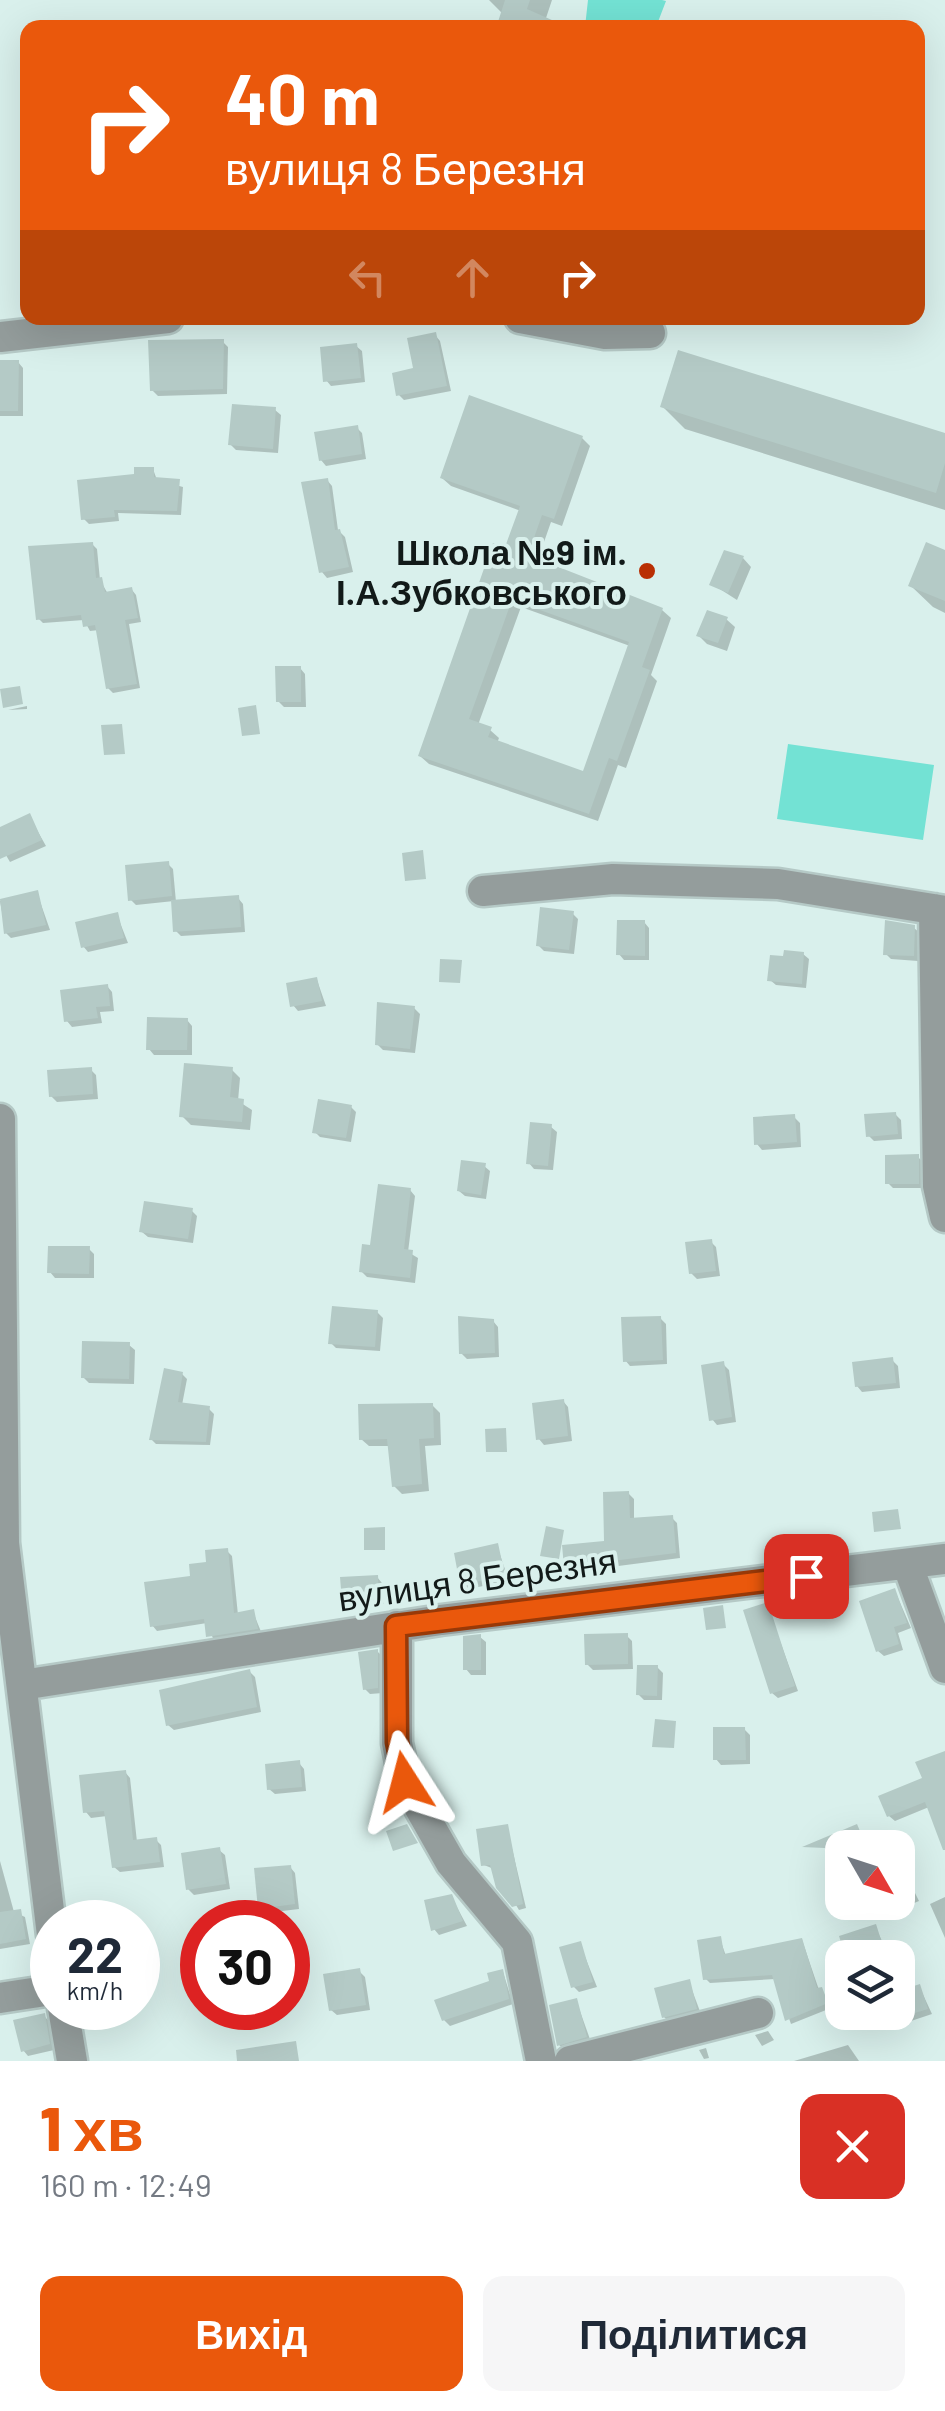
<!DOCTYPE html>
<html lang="uk">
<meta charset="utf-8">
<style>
body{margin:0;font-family:Barlow,sans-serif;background:#f6f6f7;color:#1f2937;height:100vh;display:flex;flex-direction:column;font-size:38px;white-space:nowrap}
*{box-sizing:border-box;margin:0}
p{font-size:32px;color:#747a83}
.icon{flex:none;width:55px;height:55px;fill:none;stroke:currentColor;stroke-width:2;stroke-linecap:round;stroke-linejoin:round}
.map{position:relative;height:2061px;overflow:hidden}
.side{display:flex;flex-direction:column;background:#fff;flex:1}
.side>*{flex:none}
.top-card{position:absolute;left:20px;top:20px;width:905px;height:305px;border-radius:20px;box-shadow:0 10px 40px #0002;background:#ea580c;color:#fff;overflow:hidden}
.needle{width:65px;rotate:129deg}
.controls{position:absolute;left:825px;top:1830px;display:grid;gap:20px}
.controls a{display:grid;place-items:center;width:90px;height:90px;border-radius:20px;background:#fff;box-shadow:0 10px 40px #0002;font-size:50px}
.speed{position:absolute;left:30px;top:1900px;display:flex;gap:20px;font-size:50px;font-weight:700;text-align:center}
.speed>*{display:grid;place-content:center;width:130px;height:130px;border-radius:50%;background:#fff;box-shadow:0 10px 40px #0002;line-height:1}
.speed small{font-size:25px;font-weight:400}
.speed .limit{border:15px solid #d22;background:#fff;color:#111}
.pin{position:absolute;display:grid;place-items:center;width:85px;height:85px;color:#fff;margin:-42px;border-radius:20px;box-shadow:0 5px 15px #0006}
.me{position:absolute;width:110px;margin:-55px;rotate:351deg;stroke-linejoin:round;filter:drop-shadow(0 0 8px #0008)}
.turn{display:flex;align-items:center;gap:35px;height:210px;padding:0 40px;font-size:45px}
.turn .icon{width:130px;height:130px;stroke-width:2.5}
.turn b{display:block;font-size:70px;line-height:85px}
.lanes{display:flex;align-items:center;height:95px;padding:0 40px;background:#0003;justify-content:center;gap:50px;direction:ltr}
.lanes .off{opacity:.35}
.round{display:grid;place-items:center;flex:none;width:105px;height:105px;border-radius:20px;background:#f6f6f7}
.headline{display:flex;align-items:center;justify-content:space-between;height:170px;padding:0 40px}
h1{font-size:60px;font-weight:800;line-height:75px;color:#ea580c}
.primary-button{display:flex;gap:20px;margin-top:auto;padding:20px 40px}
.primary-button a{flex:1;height:115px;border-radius:20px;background:#ea580c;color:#fff;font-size:40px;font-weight:800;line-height:115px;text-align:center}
.primary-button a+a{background:#f6f6f7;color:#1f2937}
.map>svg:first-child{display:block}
</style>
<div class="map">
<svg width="945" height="2061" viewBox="0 0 945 2061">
<rect width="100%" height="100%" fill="#d9f0ec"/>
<path fill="#73e2d4" d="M588 0H662L666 1 656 27H585Z
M788 744 934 765 923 840 777 819Z"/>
<path fill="#0003" fill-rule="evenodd" d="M489 0H552L546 18 503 14Z
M435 335 440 341 451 391 404 400 399 395Z
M223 342 228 347 227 394 158 396 152 390Z
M356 346 362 351 365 382 331 386 326 380Z
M0 361 18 362 23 368V416H0Z
M663 407 945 435V510L685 429Z
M275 410 281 415 278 453 236 450 230 444Z
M357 428 362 433 366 459 326 466 321 460Z
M582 438 590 446 562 526 551 522 537 562 662 610 671 618 651 675 657 681 626 768 618 765 598 821 429 764 420 756 521 511 451 486 442 478ZM521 607 630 646 584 774 497 743 499 738 490 730 478 725Z
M153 469 157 480 183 487 181 515 118 513 119 521 89 524 84 519Z
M327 480 332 486 338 530 345 537 353 572 327 578 322 572Z
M92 544 97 549 100 580 108 594 132 590 136 595 141 622 129 624 140 688 113 693 108 688 99 630 90 631 84 620 43 623 38 618Z
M945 552V613L933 607 911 586Z
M743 558 751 567 737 600 712 584Z
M726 619 735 627 727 651 707 644 699 636Z
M300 668 305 674 306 707H284L278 701Z
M27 706V709L8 710Z
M29 816 46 846 10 862 0 845V830Z
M168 864 173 869 176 902 238 898 243 904 245 932 181 936 176 931 174 901 136 905 131 900Z
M37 893 50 930 11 938 6 933 0 901Z
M572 913 578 919 574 954 544 951 538 945Z
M117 915 128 943 88 952 83 946Z
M644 922 649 928V960H624L619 954Z
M914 928 920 933 918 961 891 959 886 954Z
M803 954 809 959 806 988 776 985 770 980Z
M317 980 326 1006 298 1011 293 1005Z
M107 986 112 992 114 1011 100 1012 102 1023 72 1027 67 1021Z
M414 1008 420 1014 415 1053 383 1050 377 1044Z
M187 1020 192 1026V1055H154L149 1049Z
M91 1070 96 1075 98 1099 57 1102 51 1096Z
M232 1070 240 1078 238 1101 252 1110 250 1130 191 1125 182 1116Z
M351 1107 356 1112 351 1142 320 1137 315 1132Z
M895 1114 901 1120 902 1139 874 1141 868 1135Z
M794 1117 800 1123 801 1147 762 1150 757 1144Z
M551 1127 557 1132 553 1170 534 1169 529 1163Z
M918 1157 923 1162 924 1188H893L888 1183Z
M484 1166 490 1171 486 1199 465 1196 459 1191Z
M410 1190 415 1196 408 1252 418 1258 415 1283 367 1277 361 1271 373 1248Z
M191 1210 197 1216 193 1243 148 1237 142 1232Z
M711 1242 716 1247 720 1276 697 1279 691 1273Z
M89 1249 94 1254V1278H55L50 1272Z
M377 1312 383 1318 380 1351 336 1348 331 1343Z
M660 1318 666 1324 667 1364 630 1366 625 1360Z
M493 1321 498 1327 499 1357 467 1359 461 1353Z
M129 1345 135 1350 134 1384 89 1383 83 1377Z
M892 1360 898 1366 900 1388 862 1392 857 1386Z
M723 1364 729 1370 736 1422 717 1425 712 1419Z
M182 1374 187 1379 182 1405 209 1409 214 1414 210 1445 156 1444 151 1439Z
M563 1401 568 1407 572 1441 544 1445 539 1439Z
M432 1405 440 1413 441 1445 425 1446 429 1491 402 1494 394 1486 390 1446H369L361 1439Z
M628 1493 634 1499V1521L672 1518 677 1523 680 1558 572 1572 566 1566 607 1544Z
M497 1546 509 1581 468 1589 463 1584Z
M227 1551 232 1556 238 1615 253 1612 262 1634 214 1641 207 1623 157 1631 152 1625 192 1578Z
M377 1577 382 1583 384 1604 350 1606 344 1601Z
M895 1591 911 1628 898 1633 903 1650 884 1656 878 1651Z
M767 1605 798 1691 778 1698 772 1693Z
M626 1635 632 1641 633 1669 593 1670 587 1664Z
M480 1637 486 1642V1675H471L466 1669Z
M377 1651 383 1657V1693L370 1694 365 1689Z
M657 1667 663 1673 662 1700H644L638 1694Z
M249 1671 255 1677 261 1712 174 1730 168 1725Z
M744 1729 750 1735V1764L721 1765 716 1759Z
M945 1754V1847L929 1807 895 1821 889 1816Z
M299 1763 304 1769 306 1791 275 1794 269 1789Z
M125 1772 130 1778 137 1842 156 1840 161 1845 164 1867 120 1872 114 1867 107 1816 91 1818 86 1812Z
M507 1827 526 1908 519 1910 494 1869 484 1865Z
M219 1850 225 1855 230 1889 194 1895 188 1889Z
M0 1861 14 1912 25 1917 30 1944 0 1949Z
M290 1867 295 1873 299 1909 266 1913 260 1907Z
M906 1875 919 1901 898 1910 893 1902H898V1877Z
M451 1896 467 1926 439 1935 434 1929Z
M945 1897V1938L930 1904Z
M875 1927 887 1951 849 1958 848 1957Z
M720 1939 726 1956 802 1940 819 1990 831 2008 791 2024 775 1979 710 1983 705 1978Z
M288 1943 300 1984 288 1987Z
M580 1944 597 1987 579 1992 573 1986Z
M359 1971 365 1977 370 2010 337 2015 331 2010Z
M503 1972 513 2004 450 2026 444 2020Z
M689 1982 701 2014 669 2022 664 2017Z
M919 1986 932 2014 899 2025 891 2012H898V1993Z
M576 2000 591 2042 565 2050 559 2045Z
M44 2016 49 2021 54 2050 28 2056 23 2050Z
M768 2031 774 2040 762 2046 755 2035Z
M848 2045 859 2061H794Z
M706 2048 709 2058 704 2059 699 2050Z"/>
<path fill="#b4cac6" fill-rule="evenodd" d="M505 0H530L527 9 570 28H496Z
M436 332 447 386 396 396 392 373 413 368 407 338Z
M224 339 223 389 150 391 148 340Z
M357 343 361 378 323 382 320 347Z
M678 350 945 433V463L936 493 660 407Z
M0 360H19L18 411H0Z
M469 395 583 436 554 519 542 515 528 555 663 608 642 667 650 670 617 761 609 758 589 814 418 756 493 543 505 547 520 506 440 478ZM512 600 629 642 583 771 488 737 492 727 469 719Z
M232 404 276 407 273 449 228 445Z
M358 425 362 454 319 461 314 432Z
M134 467H154V477L180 479 177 511 114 510 115 517 81 520 77 480 134 474Z
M328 478 335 530 340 529 349 567 319 573 301 482Z
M93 542 96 578 102 577 105 592 132 587 138 618 125 620 137 684 106 689 95 625 83 627 81 615 36 620 28 546Z
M926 542 945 550V601L908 586Z
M724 550 744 556 728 593 709 585Z
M707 610 728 617 718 643 696 636Z
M275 666H301V702H276Z
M20 686 23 704 3 708 0 689Z
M256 705 260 734 242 736 238 708Z
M122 724 125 754 104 755 101 725Z
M30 813 42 840 0 859V827Z
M423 850 426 879 405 881 402 853Z
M169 861 172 896 128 901 125 865Z
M38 890 46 925 4 934 0 899Z
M239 895 241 927 173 932 171 900Z
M540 907 574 911 569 950 536 946Z
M118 912 124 938 81 948 75 922Z
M617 920H645V956L616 955Z
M885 920 915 925 914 956 883 955Z
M784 950 804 952 802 984 767 981 770 955 783 956Z
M440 959 462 960 460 983 439 982Z
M317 977 322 1001 290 1007 286 983Z
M108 984 110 1006 96 1007 98 1018 64 1022 60 990Z
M377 1002 415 1006 410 1049 375 1045Z
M147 1017 188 1018 187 1050H146Z
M184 1063 233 1067 230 1097 244 1099 242 1122 179 1117Z
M92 1067 93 1094 49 1097 47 1070Z
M318 1099 352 1105 346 1138 312 1133Z
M896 1112 898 1134 866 1137 864 1114Z
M795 1114 797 1142 754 1145 753 1117Z
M530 1122 552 1124 548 1166 526 1164Z
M919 1154V1184H885V1155Z
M461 1160 486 1163 481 1195 457 1191Z
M378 1184 411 1188 404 1249 413 1250 410 1278 359 1272 362 1244 370 1245Z
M144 1201 193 1208 188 1239 139 1232Z
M712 1239 716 1271 689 1274 685 1242Z
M48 1246H90L89 1274 47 1273Z
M332 1306 378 1310 375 1347 328 1344Z
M458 1316 494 1319 495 1353 459 1354Z
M661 1316 663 1360 623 1362 621 1317Z
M82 1341 130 1342 129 1379 81 1378Z
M893 1357 896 1383 855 1387 852 1362Z
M724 1361 732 1417 709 1421 701 1365Z
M164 1368 183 1372 178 1402 210 1406 206 1442 149 1440Z
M564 1399 568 1436 536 1440 532 1403Z
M433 1403 434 1438 419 1439 422 1484 392 1487 387 1439 359 1440 358 1404Z
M506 1428 507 1452H486L485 1429Z
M629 1491 630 1518 673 1515 676 1553 564 1567 562 1545 604 1541 603 1492Z
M898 1509 901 1529 874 1532 872 1512Z
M546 1526 564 1530 559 1559 540 1556Z
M385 1527V1550H364V1528Z
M498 1543 505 1576 460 1585 454 1553Z
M228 1548 234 1613 254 1609 258 1629 206 1637 204 1619 150 1627 144 1582 190 1576 189 1564 206 1562 205 1550Z
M378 1575 379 1599 342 1602 340 1577Z
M895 1588 907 1623 894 1627 899 1644 876 1652 859 1601Z
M768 1602 795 1686 770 1694 743 1610Z
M723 1605 726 1628 706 1630 703 1608Z
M628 1633V1664L585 1665 584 1634Z
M481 1634V1670H463V1636Z
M378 1649V1688L363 1690 358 1652Z
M637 1665H658L657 1696 636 1695Z
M250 1669 257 1707 166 1726 159 1690Z
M655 1719 676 1721 674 1748 652 1747Z
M713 1727H745L746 1760H713Z
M945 1751V1850H943L925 1802 887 1817 878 1796 922 1778 915 1762Z
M300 1760 302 1787 267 1790 265 1764Z
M126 1770 133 1840 157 1837 160 1862 112 1868 104 1811 83 1813 79 1775Z
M407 1824 418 1843 393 1851 386 1831Z
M508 1824 523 1904 512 1907 496 1888 490 1865 481 1866 476 1829Z
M857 1824 867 1848H842V1889L825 1848 802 1847Z
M220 1847 226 1884 186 1890 181 1853Z
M291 1865 295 1904 258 1909 254 1868Z
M452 1894 463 1921 431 1931 424 1900Z
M21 1909 26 1939 0 1944V1912Z
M876 1924 883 1946 846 1958 839 1936Z
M721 1936 724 1954 802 1938 817 1988 822 1987 828 2003 785 2021 772 1975 703 1980 697 1940Z
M581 1941 593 1982 571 1988 559 1947Z
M360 1968 366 2005 329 2011 323 1974Z
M503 1969 509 1999 442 2021 434 2000 489 1981 487 1973Z
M690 1979 697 2009 662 2018 654 1988Z
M920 1984 928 2009 898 2018V1991Z
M577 1998 587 2037 557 2046 549 2005Z
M45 2013 50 2044 21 2052 13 2020Z
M296 2041 299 2061H237L236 2050Z"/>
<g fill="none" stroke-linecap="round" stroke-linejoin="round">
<defs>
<path id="minor" d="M520 318 605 334 650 333
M0 337 168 318
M483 891 613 879 778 884 945 911
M934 909 938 1186 945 1217
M0 1119 4 1543 52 1935
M908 1566 945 1668
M397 1626V1743L405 1782 451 1863 517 1942 541 2061
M22 1685 441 1620 945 1559
M0 1998 52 1990
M63 2008 72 2061
M570 2061 758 2013"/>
</defs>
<use href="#minor" stroke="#b5c9c6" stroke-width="35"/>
<use href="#minor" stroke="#949d9c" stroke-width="30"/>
</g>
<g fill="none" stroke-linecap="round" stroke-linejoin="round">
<defs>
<path id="route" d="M405 1782 397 1742 396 1626 806 1576"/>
</defs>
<use href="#route" stroke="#983908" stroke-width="25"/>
<use href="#route" stroke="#ea580c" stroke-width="18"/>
</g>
<circle fill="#b92f03" stroke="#d9f0ec" stroke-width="4" cx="647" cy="571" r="10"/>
<g text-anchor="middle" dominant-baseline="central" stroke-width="8" stroke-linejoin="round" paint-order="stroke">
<g font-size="35" font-weight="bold" fill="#121a19" stroke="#d9f0ec" text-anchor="end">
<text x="627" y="551">Школа №9 ім.<tspan x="627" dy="40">І.А.Зубковського</tspan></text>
</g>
<g font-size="35" fill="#121a19" stroke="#d9f0ec">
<text transform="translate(477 1578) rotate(-8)">вулиця 8 Березня</text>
</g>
</g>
</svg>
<div class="controls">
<a><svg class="needle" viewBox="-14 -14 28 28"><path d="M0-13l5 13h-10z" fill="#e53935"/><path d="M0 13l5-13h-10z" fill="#747a83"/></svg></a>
<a><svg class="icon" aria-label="layers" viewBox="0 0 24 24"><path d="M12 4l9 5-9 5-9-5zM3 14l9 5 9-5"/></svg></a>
</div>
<div class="speed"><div>22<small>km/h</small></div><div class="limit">30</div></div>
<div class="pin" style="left:806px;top:1576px;background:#d93025"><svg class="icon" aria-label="arrive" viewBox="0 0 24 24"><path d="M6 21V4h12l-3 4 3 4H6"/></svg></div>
<svg class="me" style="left:405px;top:1782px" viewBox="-20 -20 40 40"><path d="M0-17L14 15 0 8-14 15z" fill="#ea580c" stroke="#fff" stroke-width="4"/></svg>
<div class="top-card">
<div class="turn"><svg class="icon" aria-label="right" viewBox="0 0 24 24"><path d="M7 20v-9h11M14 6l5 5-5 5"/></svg><div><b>40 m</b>вулиця 8 Березня</div></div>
<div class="lanes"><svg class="icon off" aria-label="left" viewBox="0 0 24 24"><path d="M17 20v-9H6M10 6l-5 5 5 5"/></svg><svg class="icon off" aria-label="ahead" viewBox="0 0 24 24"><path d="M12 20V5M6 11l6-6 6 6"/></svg><svg class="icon" aria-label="right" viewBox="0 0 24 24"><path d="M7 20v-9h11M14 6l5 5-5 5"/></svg></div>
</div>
</div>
<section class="side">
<div class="headline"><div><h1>1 хв</h1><p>160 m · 12:49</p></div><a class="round" style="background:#d93025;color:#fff"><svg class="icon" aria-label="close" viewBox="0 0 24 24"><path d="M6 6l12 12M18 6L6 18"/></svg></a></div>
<div class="primary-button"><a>Вихід</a><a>Поділитися</a></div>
</section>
